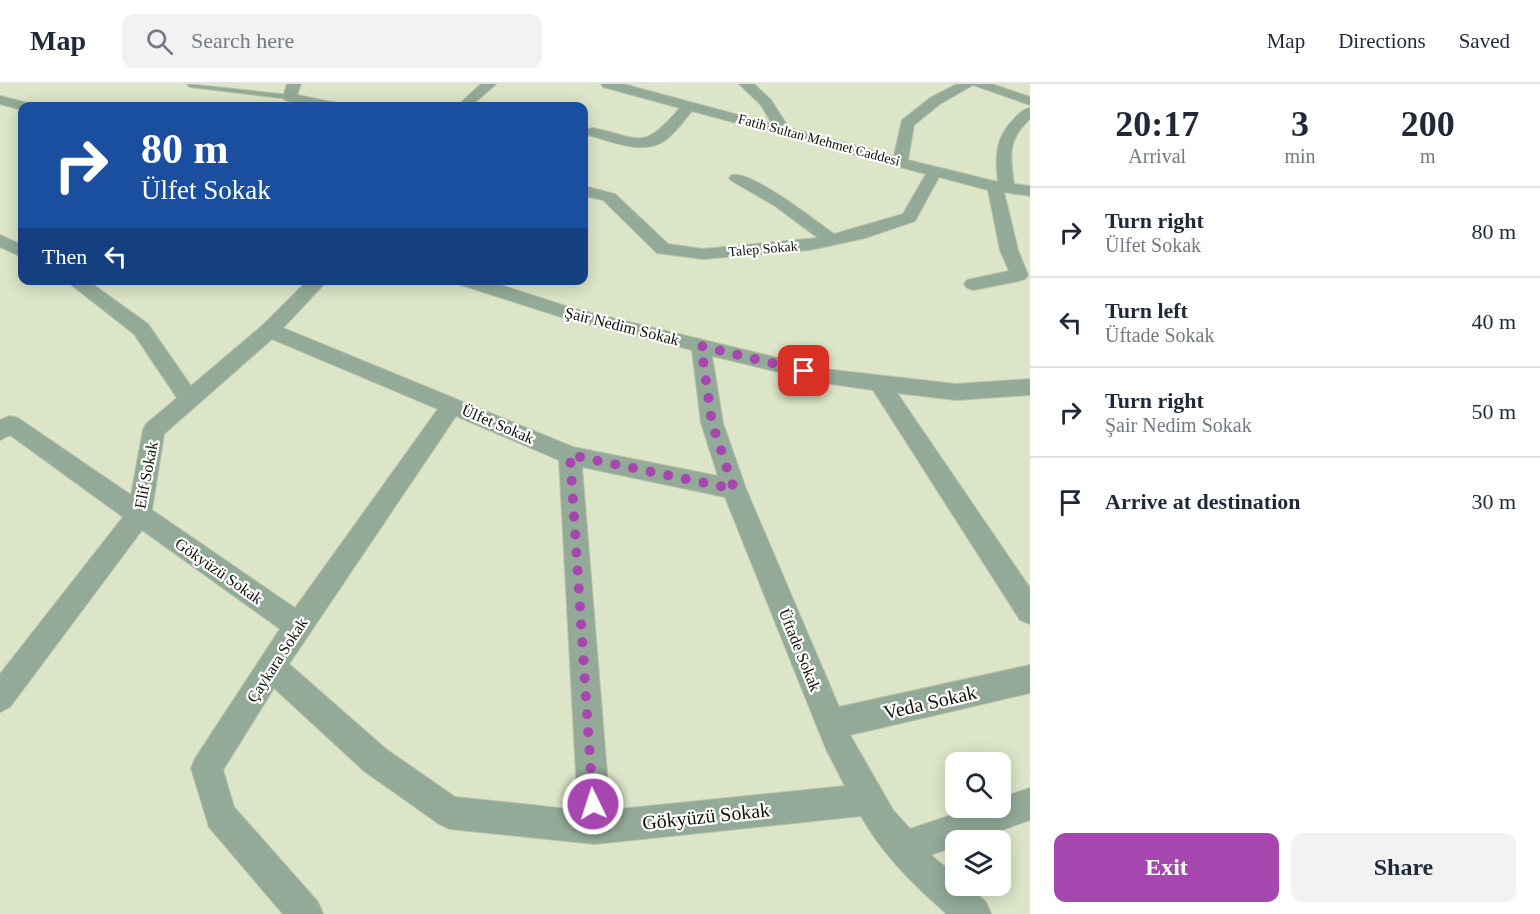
<!DOCTYPE html>
<meta charset="utf-8">
<style>
body{margin:0;font-family:"Times New Roman",serif;background:#f2f2f3;color:#1f2937;height:100vh;display:flex;flex-direction:column;font-size:22px;white-space:nowrap}
*{box-sizing:border-box;margin:0}
p{font-size:20px;color:#747a83}
.icon{flex:none;width:33px;height:33px;fill:none;stroke:currentColor;stroke-width:2;stroke-linecap:round;stroke-linejoin:round}
.map{position:relative;flex:1;overflow:hidden}
.details{display:flex;flex-direction:column;background:#fff;width:510px}
.details>*{flex:none}
.hud{position:absolute;left:18px;top:18px;width:570px;height:183px;border-radius:12px;box-shadow:0 3px 15px #0003;background:#1a4fa0;color:#fff;overflow:hidden}
.controls{position:absolute;left:945px;top:668px;display:grid;gap:12px}
.controls a{display:grid;place-items:center;width:66px;height:66px;border-radius:12px;background:#fff;box-shadow:0 3px 15px #0003;font-size:30px}
.pin{position:absolute;display:grid;place-items:center;width:51px;height:51px;color:#fff;margin:-26px;border-radius:12px;box-shadow:0 3px 9px #0006}
.me{position:absolute;width:66px;margin:-33px;rotate:356deg;stroke-linejoin:round;filter:drop-shadow(0 0 4px #0008)}
.turn{display:flex;align-items:center;gap:21px;height:126px;padding:0 24px;font-size:27px}
.turn .icon{width:78px;height:78px;stroke-width:2.5}
.turn b{display:block;font-size:42px;line-height:51px}
.then{display:flex;align-items:center;height:57px;padding:0 24px;background:#0003;gap:12px;font-size:22px}
.eta{display:flex;justify-content:space-evenly;align-items:center;height:102px;text-align:center}
.eta b{font-size:36px;font-weight:700;line-height:42px}
.cta{display:flex;gap:12px;margin-top:auto;padding:12px 24px}
.cta a{flex:1;height:69px;border-radius:12px;background:#a647b0;color:#fff;font-size:24px;font-weight:700;line-height:69px;text-align:center}
.cta a+a{background:#f2f2f3;color:#1f2937}
ul{padding:0;list-style:none}
li{display:flex;align-items:center;gap:18px;height:90px;padding:0 24px;border-top:2px solid #e0e1e3}
li div{flex:1}
li b{display:block;font-size:22px}
li em{font-style:normal}
header{display:flex;align-items:center;gap:36px;box-sizing:border-box;height:84px;padding:0 30px;background:#fff;border-bottom:2px solid #e0e1e3}
header strong{font-size:28px}
nav{display:flex;gap:33px;margin-inline-start:auto;font-size:21px}
.search{width:420px;height:54px;background:#f2f2f3;display:flex;align-items:center;gap:15px;box-sizing:border-box;padding:0 21px;border-radius:12px;color:#747a83;font-size:22px}
main{display:flex;flex:1;min-height:0}
.map>svg:first-child{display:block}
</style>
<header>
<strong>Map</strong>
<div class="search"><svg class="icon" aria-label="search" viewBox="0 0 24 24"><circle cx="10" cy="10" r="6"/><path d="M15 15l6 6"/></svg>Search here</div>
<nav><a>Map</a><a>Directions</a><a>Saved</a></nav>
</header>
<main>
<div class="map">
<svg width="1030" height="830" viewBox="0 0 1030 830">
<rect width="100%" height="100%" fill="#dce5c7"/>
<g fill="none" stroke-linecap="round" stroke-linejoin="round">
<defs>
<path id="service" d="M187 0 290 11 293 13 290 15 190 3Z"/>
<path id="minor" d="M287 0H301L297 11 337 19 339 22H306L285 16 283 13Z
M481 0H496L471 22H457Z
M601 0H623L772 40 761 21 739 0H754L771 16 789 44 894 72 902 36 930 14 957 0H992L1030 13V21L973 1 940 20 914 41 908 76 998 98C995 73 995 54 1014 35 1019 30 1023 25 1030 24V35C1007 56 1010 72 1014 100L1030 102V112L1004 108 1018 166 1028 191 1025 195 1019 197 973 206 967 204 964 200 967 196 1009 187 1000 166 988 106 939 93 915 137 865 154 810 166 703 175 657 169 603 116 584 112V102L615 110 668 160 703 165 818 154 775 122 732 97 729 94 732 91C751 86 816 137 834 150L903 130 926 90 692 27C684 36 677 47 667 55 645 73 611 57 588 51L586 48 588 45 593 44C644 55 642 67 680 24L603 3Z
M0 12 28 19 30 22H22V26L0 20Z
M0 151 22 161V173L0 163Z
M65 196H87L148 240 191 302 263 241 308 196H328L283 244 573 363 718 392 701 339 692 266 564 234 458 200 455 196H485L575 225 824 285 956 300 1030 295V311L956 316 897 309 1030 504V540L1020 536 873 306 824 299 712 272 723 339 746 405 839 623 1030 581V609L850 651 893 726 910 745 975 723H1000V714L1030 704V736L974 756H956V762L931 771 956 792V801H967L986 818 991 830H947C914 801 883 771 861 732L595 760 450 745 439 740 364 687 274 604 223 686 234 723 318 818 323 830H283L209 743 191 684 196 673 280 545 142 446 10 623 0 628V590L123 433 10 351 0 356V336L10 332 18 334 131 411 143 346 146 340 177 314 134 250ZM272 255 438 325 295 524 152 426 164 350ZM456 332 559 376 578 726 455 713 386 665 289 580ZM582 383 725 413 826 665 845 702 610 726Z"/>
</defs>
<use href="#service" stroke="#bbc3a8" stroke-width="2"/>
<use href="#minor" stroke="#bbc3a8" stroke-width="2"/>
<use href="#service" fill="#92aa97" fill-rule="evenodd"/>
<use href="#minor" fill="#92aa97" fill-rule="evenodd"/>
</g>
<g fill="none" stroke-linecap="round" stroke-linejoin="round">
<path stroke="#a647b0" stroke-width="10" stroke-dasharray="0 18" d="M593 720 570 371 734 405 712 339 701 262 804 287"/>
</g>
<g text-anchor="middle" dominant-baseline="central" stroke-width="4.5" stroke-linejoin="round" paint-order="stroke">
<g font-size="14" fill="#0f1208" stroke="#fff">
<text transform="translate(819 56) rotate(15)">Fatih Sultan Mehmet Caddesi</text>
<text transform="translate(763 165) rotate(-5)">Talep Sokak</text>
</g>
<g font-size="16" fill="#0f1208" stroke="#fff">
<text transform="translate(622 242) rotate(14)">Şair Nedim Sokak</text>
<text transform="translate(498 340) rotate(23)">Ülfet Sokak</text>
<text transform="translate(146 391) rotate(-79)">Elif Sokak</text>
<text transform="translate(219 487) rotate(35)">Gökyüzü Sokak</text>
<text transform="translate(800 566) rotate(68)">Üftade Sokak</text>
<text transform="translate(277 576) rotate(-57)">Çaykara Sokak</text>
</g>
<g font-size="20" fill="#0f1208" stroke="#fff">
<text transform="translate(930 618) rotate(-13)">Veda Sokak</text>
<text transform="translate(706 732) rotate(-6)">Gökyüzü Sokak</text>
</g>
</g>
</svg>
<div class="controls">
<a><svg class="icon" aria-label="search" viewBox="0 0 24 24"><circle cx="10" cy="10" r="6"/><path d="M15 15l6 6"/></svg></a>
<a><svg class="icon" aria-label="layers" viewBox="0 0 24 24"><path d="M12 4l9 5-9 5-9-5zM3 14l9 5 9-5"/></svg></a>
</div>
<div class="pin" style="left:804px;top:287px;background:#d93025"><svg class="icon" aria-label="arrive" viewBox="0 0 24 24"><path d="M6 21V4h12l-3 4 3 4H6"/></svg></div>
<svg class="me" style="left:593px;top:720px" viewBox="-20 -20 40 40"><circle r="17" fill="#a647b0" stroke="#fff" stroke-width="3"/><path d="M0-11L8 9 0 5-8 9z" fill="#fff"/></svg>
<div class="hud">
<div class="turn"><svg class="icon" aria-label="right" viewBox="0 0 24 24"><path d="M7 20v-9h11M14 6l5 5-5 5"/></svg><div><b>80 m</b>Ülfet Sokak</div></div>
<div class="then">Then<svg class="icon" aria-label="left" viewBox="0 0 24 24"><path d="M17 20v-9H6M10 6l-5 5 5 5"/></svg></div>
</div>
</div>
<section class="details">
<div class="eta">
<div><b>20:17</b><p>Arrival</p></div>
<div><b>3</b><p>min</p></div>
<div><b>200</b><p>m</p></div>
</div>
<ul>
<li><svg class="icon" aria-label="right" viewBox="0 0 24 24"><path d="M7 20v-9h11M14 6l5 5-5 5"/></svg><div><b>Turn right</b><p>Ülfet Sokak</p></div><em>80 m</em></li>
<li><svg class="icon" aria-label="left" viewBox="0 0 24 24"><path d="M17 20v-9H6M10 6l-5 5 5 5"/></svg><div><b>Turn left</b><p>Üftade Sokak</p></div><em>40 m</em></li>
<li><svg class="icon" aria-label="right" viewBox="0 0 24 24"><path d="M7 20v-9h11M14 6l5 5-5 5"/></svg><div><b>Turn right</b><p>Şair Nedim Sokak</p></div><em>50 m</em></li>
<li><svg class="icon" aria-label="arrive" viewBox="0 0 24 24"><path d="M6 21V4h12l-3 4 3 4H6"/></svg><div><b>Arrive at destination</b></div><em>30 m</em></li>
</ul>
<div class="cta"><a>Exit</a><a>Share</a></div>
</section>
</main>
